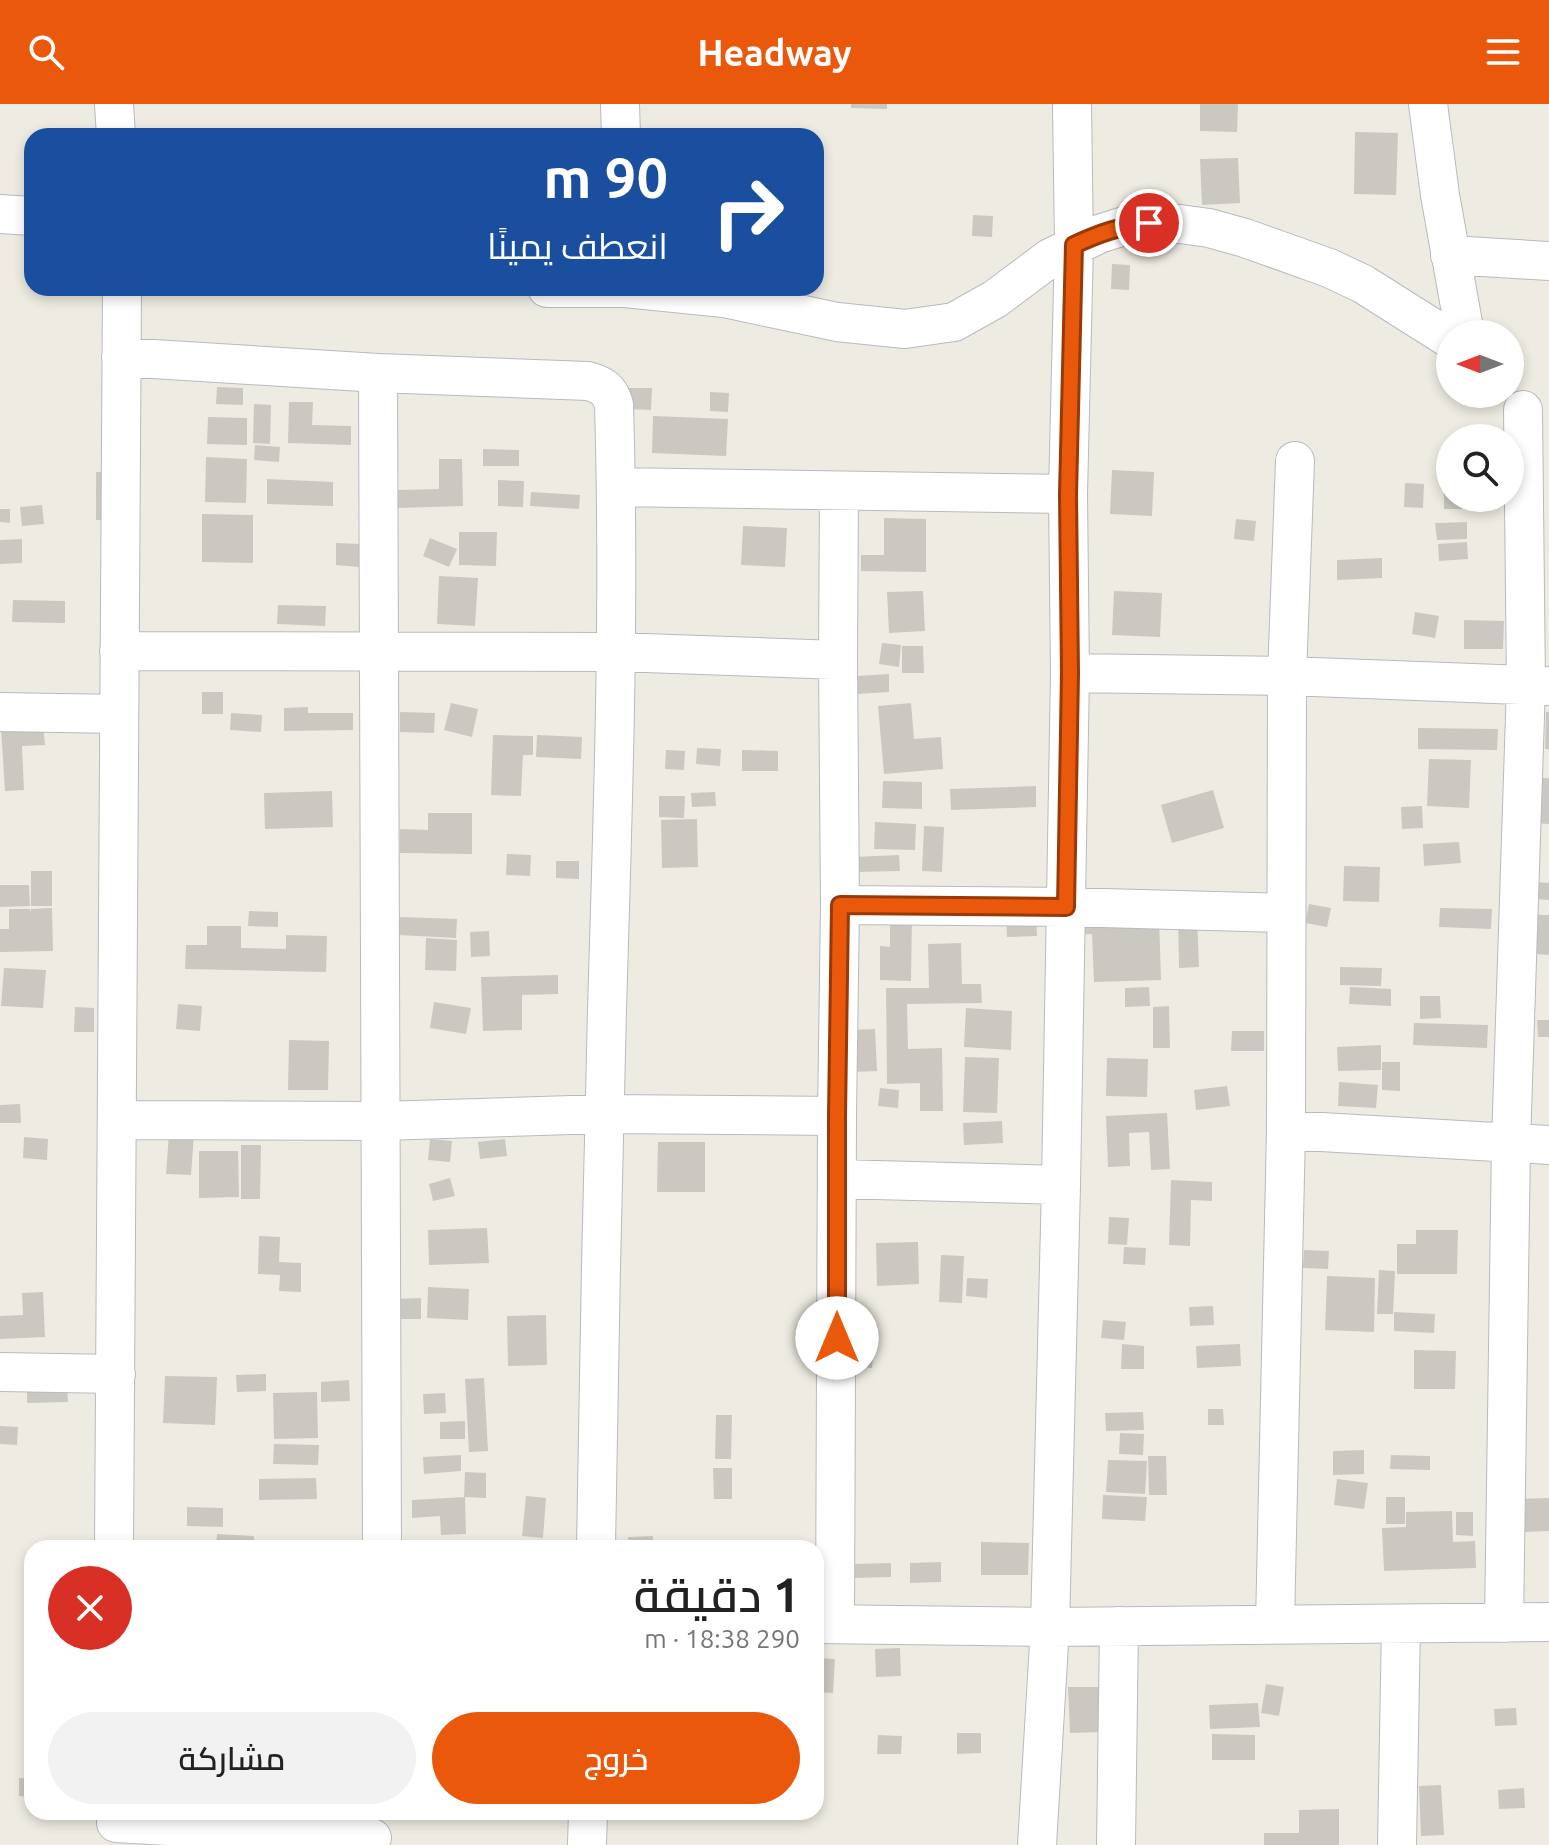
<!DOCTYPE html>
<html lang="ar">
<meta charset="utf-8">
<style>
body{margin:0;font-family:Ubuntu,Cairo,sans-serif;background:#f2f2f2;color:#222;direction:rtl;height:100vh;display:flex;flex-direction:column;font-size:30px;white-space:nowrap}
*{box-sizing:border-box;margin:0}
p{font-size:26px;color:#767676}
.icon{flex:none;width:44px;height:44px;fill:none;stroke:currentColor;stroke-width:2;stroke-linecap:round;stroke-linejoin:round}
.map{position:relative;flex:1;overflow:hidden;direction:ltr}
.side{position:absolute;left:24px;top:1436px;width:800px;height:280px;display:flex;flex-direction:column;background:#fff;border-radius:24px;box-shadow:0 4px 12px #0003;direction:rtl}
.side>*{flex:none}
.guide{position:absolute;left:24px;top:24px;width:800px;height:168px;border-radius:24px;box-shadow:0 4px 12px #0003;direction:rtl;background:#1a4fa0;color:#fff;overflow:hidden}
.needle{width:52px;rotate:270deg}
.fabs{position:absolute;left:1436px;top:216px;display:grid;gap:16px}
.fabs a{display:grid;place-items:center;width:88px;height:88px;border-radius:50%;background:#fff;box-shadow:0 4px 12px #0003;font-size:40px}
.pin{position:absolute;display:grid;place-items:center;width:68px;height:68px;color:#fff;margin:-34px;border:4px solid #fff;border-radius:50%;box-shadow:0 2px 8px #0007}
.me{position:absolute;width:88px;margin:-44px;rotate:0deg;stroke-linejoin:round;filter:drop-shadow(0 0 6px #0008)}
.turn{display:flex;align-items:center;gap:28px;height:168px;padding:0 24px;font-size:36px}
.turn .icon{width:104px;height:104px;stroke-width:2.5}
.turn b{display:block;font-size:56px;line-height:68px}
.round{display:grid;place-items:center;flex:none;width:84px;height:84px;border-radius:42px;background:#f2f2f2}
.head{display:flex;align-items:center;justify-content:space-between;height:136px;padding:0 24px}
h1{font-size:48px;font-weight:600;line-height:60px}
.button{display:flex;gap:16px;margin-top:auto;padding:16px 24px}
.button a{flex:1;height:92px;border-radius:48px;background:#ea580c;color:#fff;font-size:32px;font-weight:600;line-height:92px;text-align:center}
.button a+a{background:#f2f2f2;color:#222}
header{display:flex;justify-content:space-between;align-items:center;height:104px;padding:0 24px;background:#ea580c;color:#fff;font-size:36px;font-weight:600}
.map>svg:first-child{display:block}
</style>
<header><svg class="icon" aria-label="menu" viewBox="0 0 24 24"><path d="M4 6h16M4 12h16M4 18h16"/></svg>Headway<svg class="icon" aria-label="search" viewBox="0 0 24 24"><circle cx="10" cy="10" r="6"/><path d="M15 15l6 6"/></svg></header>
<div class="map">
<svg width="1549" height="1741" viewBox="0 0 1549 1741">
<rect width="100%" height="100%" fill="#eeece2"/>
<path fill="#cbc8c1" d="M851 0H887V5L851 4Z
M1200 0H1238L1237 28 1200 27Z
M486 26V32H464V27Z
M683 28 703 30V32H683Z
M1355 28 1398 29 1396 91 1354 90Z
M1238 54 1240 99 1202 101 1200 55Z
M973 111 993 112 992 133 972 132Z
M1112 160 1130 161 1129 186 1111 185Z
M217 283 243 284V301L216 300Z
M629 284H652L651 306 628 305Z
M710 288 729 289 728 308 710 307Z
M289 298H313L312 321 351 322V341L288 339Z
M254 300 271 301 270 340 253 339Z
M653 312 728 315 726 352 652 349Z
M208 313 247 314V341L207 340Z
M255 341 280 343 279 358 254 356Z
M483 345 519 346V362H483Z
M206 353 247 355 246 399 205 398Z
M439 355H462L463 402 398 404V386L439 385Z
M1444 363H1450V394H1479V405H1444Z
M1112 366 1154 368 1152 412 1110 410Z
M96 368H111L110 416H96Z
M267 375 333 378V402L267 400Z
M498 376 524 377 523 403 498 402Z
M1405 379 1424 380 1423 404 1404 403Z
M531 388 580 391 579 405 530 402Z
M42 401 44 420 22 422 20 403Z
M0 405H10V419L0 418Z
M202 410 253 411V459L202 458Z
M884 414 926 415V468L861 467V451H884Z
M1236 415 1256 417 1254 437 1234 435Z
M1467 418V435L1437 436 1435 419Z
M743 422 787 424 785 463 741 461Z
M459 428H497L496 462 459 461Z
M430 434 457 445 449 463 423 452Z
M22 435V459L0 460V436Z
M1467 438 1468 455 1439 457 1438 440Z
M336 439 360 440 359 463 336 461Z
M1382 454V474L1337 476V456Z
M439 472 478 474 475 522 437 520Z
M923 487 925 527 889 529 887 488Z
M1114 487 1162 489 1160 533 1112 531Z
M13 496 65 497V519L12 518Z
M278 501 326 502 325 522 277 520Z
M1415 508 1439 512 1435 534 1412 530Z
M1464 516 1504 517 1503 545H1464Z
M882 539 901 541 899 563 879 560Z
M902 542H923L924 569H902Z
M889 570V588L857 590V572Z
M202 588H223V610H202Z
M451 599 478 605 472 633 444 626Z
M911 599 914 635 941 633 943 665 884 670 878 602Z
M308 603V609H353V626L284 627V604Z
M400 608 435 609 434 629 400 628Z
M1546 608H1549V645H1545Z
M231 609 262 611 261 628 230 626Z
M43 621 45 641 22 642 24 686 5 687 1 624Z
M1418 624 1498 625 1497 646 1418 645Z
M493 631 533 632V651H523L521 692 491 691Z
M537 631 582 633 581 655 536 653Z
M697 644 721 645 720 662 696 660Z
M666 646 685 647 684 666 665 665Z
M742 646 778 647V667H742Z
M1429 655 1471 656 1469 704 1427 702Z
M1536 674H1549V720L1535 719Z
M883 677 922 678V705L882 704Z
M1036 682V703L951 706 950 685Z
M1213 686 1224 724 1172 739 1161 701Z
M332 687 333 723 265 725 264 689Z
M715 688 716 702 692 703 691 689Z
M659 692H685L684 714 659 713Z
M1422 702 1423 724 1402 725 1401 703Z
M428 709H472V750L400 749V725L428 726Z
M697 715 698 763 662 764 661 716Z
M875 718 916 720 915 746 874 745Z
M924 722 944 723 942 768 922 767Z
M1459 738 1461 759 1424 762 1423 740Z
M507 750 531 751 530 772 506 771Z
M899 751 900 767 855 768 854 753Z
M556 757H579V775L556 774Z
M1344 762 1380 763 1379 798 1343 797Z
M31 767H52V802H31Z
M1537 778 1549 779V796L1535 795Z
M0 781H29L30 802 0 803Z
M1071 796 1159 814 1161 876 1094 878 1092 830 1072 831Z
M1309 800 1331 804 1327 823 1305 819Z
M52 804 53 847 0 848V825H9V805H30V809L31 805Z
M1440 804 1492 805 1491 825 1439 823Z
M249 807 278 808V823L248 822Z
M1036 809 1037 832 1007 833 1006 810Z
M1537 811H1549V851L1536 850Z
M400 813 457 815 456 834 398 831Z
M890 814 912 815 911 877 880 876V842L890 843Z
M1178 814H1197L1199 863 1179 864Z
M207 822H241V844L286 845V831L327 832 326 868 185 865 186 841H207Z
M489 827 490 852 471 853 470 828Z
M426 834 457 836 456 867 425 866Z
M961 839 962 880H981L982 899 907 900 908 945 942 944 943 1007H920V979L887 980 886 884H929L928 840Z
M1340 863 1382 864 1381 882 1340 881Z
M4 864 46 866 43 904 1 902Z
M558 871V890L522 891V926L483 927 481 873Z
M1149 883 1150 902 1125 903V884Z
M1350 883 1391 885V902L1349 900Z
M1420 892H1440L1441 914 1420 915Z
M434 898 471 904 466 930 430 924Z
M178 900 202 902 200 927 176 925Z
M1169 902 1170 944H1153V903Z
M75 903 94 904V928H74Z
M966 904 1012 907 1011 946 964 943Z
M1537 916H1549V933H1538Z
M1414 919 1488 921 1487 944 1413 941Z
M875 925 877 967 852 968 850 926Z
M1232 927H1264V947H1231Z
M289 936 329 937 328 986H288Z
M1381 941V966L1338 967 1337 943Z
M965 953 999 954 997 1009 963 1008Z
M1107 954 1148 955 1147 993 1106 992Z
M1382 958H1400V987L1382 986Z
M1339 978 1378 981 1376 1004 1338 1002Z
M1227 982 1230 1002 1196 1006 1194 986Z
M880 984 899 986 898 1004 878 1002Z
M20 1000 21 1019H0V1001Z
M1167 1009 1170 1065 1151 1066 1149 1028 1129 1029 1130 1062 1108 1063 1106 1012Z
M1002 1017 1003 1039 964 1041 963 1019Z
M169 1030 194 1031 191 1071 166 1070Z
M24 1033 48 1035 47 1056 23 1054Z
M430 1035 452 1037 450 1058 428 1056Z
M505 1035 507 1052 480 1055 478 1038Z
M658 1038H705V1088H657Z
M241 1041H261L260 1095H241Z
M199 1047H238L239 1093 199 1094Z
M450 1074 455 1092 433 1097 429 1080Z
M1171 1076 1212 1078V1097L1191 1096 1190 1142 1169 1141Z
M1109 1113 1129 1114 1127 1141 1108 1140Z
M487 1124 489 1159 429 1161 428 1126Z
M1416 1126H1458L1457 1170H1397V1140H1416Z
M259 1132 280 1133 279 1158 301 1159V1188L279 1187 280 1171 258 1170Z
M918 1138 919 1180 877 1182 876 1139Z
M1124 1143 1146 1144 1145 1161 1123 1160Z
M1304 1146 1329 1147 1328 1165 1303 1164Z
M941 1151 964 1152 962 1199 939 1198Z
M1379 1166 1395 1167 1393 1210H1377Z
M1327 1172 1375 1174 1374 1228 1325 1226Z
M967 1174 988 1175 987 1194 966 1192Z
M428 1183 469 1185 468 1216 427 1214Z
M43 1188 45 1233 0 1235V1212L23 1211 22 1189Z
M421 1194V1215H396V1195Z
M1213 1202 1214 1221 1190 1222 1189 1203Z
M1394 1208 1435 1210 1434 1229 1394 1227Z
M546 1211 547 1261 508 1262 507 1212Z
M1103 1216 1126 1218 1124 1236 1101 1234Z
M1122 1240 1144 1242V1265H1121Z
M1240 1240 1241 1262 1197 1264 1196 1242Z
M851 1243 874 1244 872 1264 849 1263Z
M1414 1246 1456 1247 1455 1285H1414Z
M266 1270V1287L237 1288 236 1271Z
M165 1272 217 1273 215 1321 163 1319Z
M484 1274 488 1347 469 1348 465 1275Z
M349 1276 350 1297 321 1298V1278Z
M67 1282 68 1298 27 1299V1283Z
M317 1288 318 1334 274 1335 273 1289Z
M445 1289 446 1309 424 1310 423 1290Z
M1208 1305H1223L1224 1321H1208Z
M1143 1308 1144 1326 1106 1327 1105 1309Z
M716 1311H732L731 1355H715Z
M465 1317V1335H440V1318Z
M0 1322 18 1323 17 1341 0 1340Z
M1120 1329 1144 1330 1143 1351 1119 1350Z
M274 1340 319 1341 318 1361 273 1360Z
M1364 1346V1370L1333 1371V1347Z
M461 1351V1367L424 1370 423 1353Z
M1391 1351 1430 1352V1366L1390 1365Z
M1148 1352H1166L1167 1391H1149Z
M1108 1356 1147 1357 1145 1390 1106 1388Z
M713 1364H732V1395H714Z
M465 1368 486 1369V1394L464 1393Z
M316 1374 317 1395 259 1396V1375Z
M1337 1375 1368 1379 1364 1405 1334 1401Z
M1103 1391 1147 1393 1145 1417 1102 1415Z
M526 1392 546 1394 543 1434 522 1432Z
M465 1393 466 1430 441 1431 440 1412 412 1414V1396Z
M1386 1393H1405V1420H1386Z
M1549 1394V1427L1521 1428 1520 1395Z
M187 1403 223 1404V1423L187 1422Z
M1452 1407 1453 1438 1475 1437 1476 1464 1384 1467 1382 1424 1406 1423V1408Z
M1456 1408H1473V1432L1456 1431Z
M217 1430 254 1432V1444H216Z
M653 1432V1444H629L628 1433Z
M397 1436 437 1438 436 1444H397Z
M981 1438 1029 1439 1028 1471H981Z
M941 1458V1478L910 1479V1459Z
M891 1459V1473L852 1474V1460Z
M900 1544 901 1572 876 1573 875 1545Z
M816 1554 835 1555 833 1589 816 1588Z
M1266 1580 1284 1583 1279 1612 1261 1609Z
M1068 1583H1100L1101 1628 1070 1629Z
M1258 1599 1260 1623 1210 1625 1209 1601Z
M1516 1604 1517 1621 1495 1622 1494 1605Z
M957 1629H981V1649L957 1650Z
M1212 1630 1255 1631V1656H1212Z
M878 1631 902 1632 901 1650H877Z
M19 1674 32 1675V1693L19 1692Z
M1441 1681 1444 1731 1421 1732 1419 1682Z
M1524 1684 1525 1704 1499 1705 1498 1686Z
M1339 1705V1741H1264V1729H1299V1706Z"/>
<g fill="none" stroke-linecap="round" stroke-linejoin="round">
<defs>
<path id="minor" d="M114 0 116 32
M620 0 621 32
M1428 0 1440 91 1465 230
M0 110 32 112
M1450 151 1549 157
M547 184H625L724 194 837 218 905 225 954 218 995 195 1050 154 1099 130 1124 122 1149 119 1180 120 1209 124 1245 134 1329 164 1363 180 1450 235
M121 253 378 269 588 277C603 281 610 286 614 301 620 503 613 704 607 906 602 1085 599 1265 596 1444
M378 269 382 1444
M616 383 1068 390
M119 547 617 548 838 556
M1070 569 1287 572 1549 582
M0 608 119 610
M840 801 1066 803 1286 809
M117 1016 382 1017 604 1010 837 1012
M1286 1026 1549 1041
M837 1075 1061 1081
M0 1268 116 1270
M114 1444 122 184
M1504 1519 1511 1039 1526 581 1523 306
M816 1520 1050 1523 1549 1518
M835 1520 837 1012 840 801 838 556 839 387
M1275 1520 1286 1026 1287 572 1295 357
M116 1719 372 1734
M587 1741 588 1708
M1037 1741 1050 1523 1061 1081 1070 569 1068 390 1074 141 1072 0
M1116 1741 1119 1522
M1397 1741 1401 1520"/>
</defs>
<use href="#minor" stroke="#b7babf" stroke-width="40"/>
<use href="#minor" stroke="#fff" stroke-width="38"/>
</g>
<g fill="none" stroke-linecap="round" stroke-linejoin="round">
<defs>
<path id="route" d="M837 1234V1012L840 801 1066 803 1070 569 1068 390 1074 141C1100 129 1120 122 1149 119"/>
</defs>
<use href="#route" stroke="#983908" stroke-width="20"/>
<use href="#route" stroke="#ea580c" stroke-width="14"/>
</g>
</svg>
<div class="fabs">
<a><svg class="needle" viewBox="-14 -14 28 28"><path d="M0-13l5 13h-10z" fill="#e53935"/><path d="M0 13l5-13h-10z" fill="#767676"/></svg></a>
<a><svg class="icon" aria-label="search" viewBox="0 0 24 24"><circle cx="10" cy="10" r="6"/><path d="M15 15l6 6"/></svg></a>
</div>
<div class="pin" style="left:1149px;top:119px;background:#d93025"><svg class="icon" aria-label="arrive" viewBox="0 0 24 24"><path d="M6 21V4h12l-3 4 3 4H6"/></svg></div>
<svg class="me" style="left:837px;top:1234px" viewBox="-20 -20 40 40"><circle r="19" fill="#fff"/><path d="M0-13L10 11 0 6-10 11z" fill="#ea580c"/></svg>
<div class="guide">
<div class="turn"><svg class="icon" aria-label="right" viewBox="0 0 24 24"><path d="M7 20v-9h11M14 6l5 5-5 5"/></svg><div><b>90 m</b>انعطف يمينًا</div></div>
</div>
<section class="side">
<div class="head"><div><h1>1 دقيقة</h1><p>290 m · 18:38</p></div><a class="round" style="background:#d93025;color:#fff"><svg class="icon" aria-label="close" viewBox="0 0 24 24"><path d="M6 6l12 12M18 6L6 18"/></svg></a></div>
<div class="button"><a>خروج</a><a>مشاركة</a></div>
</section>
</div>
